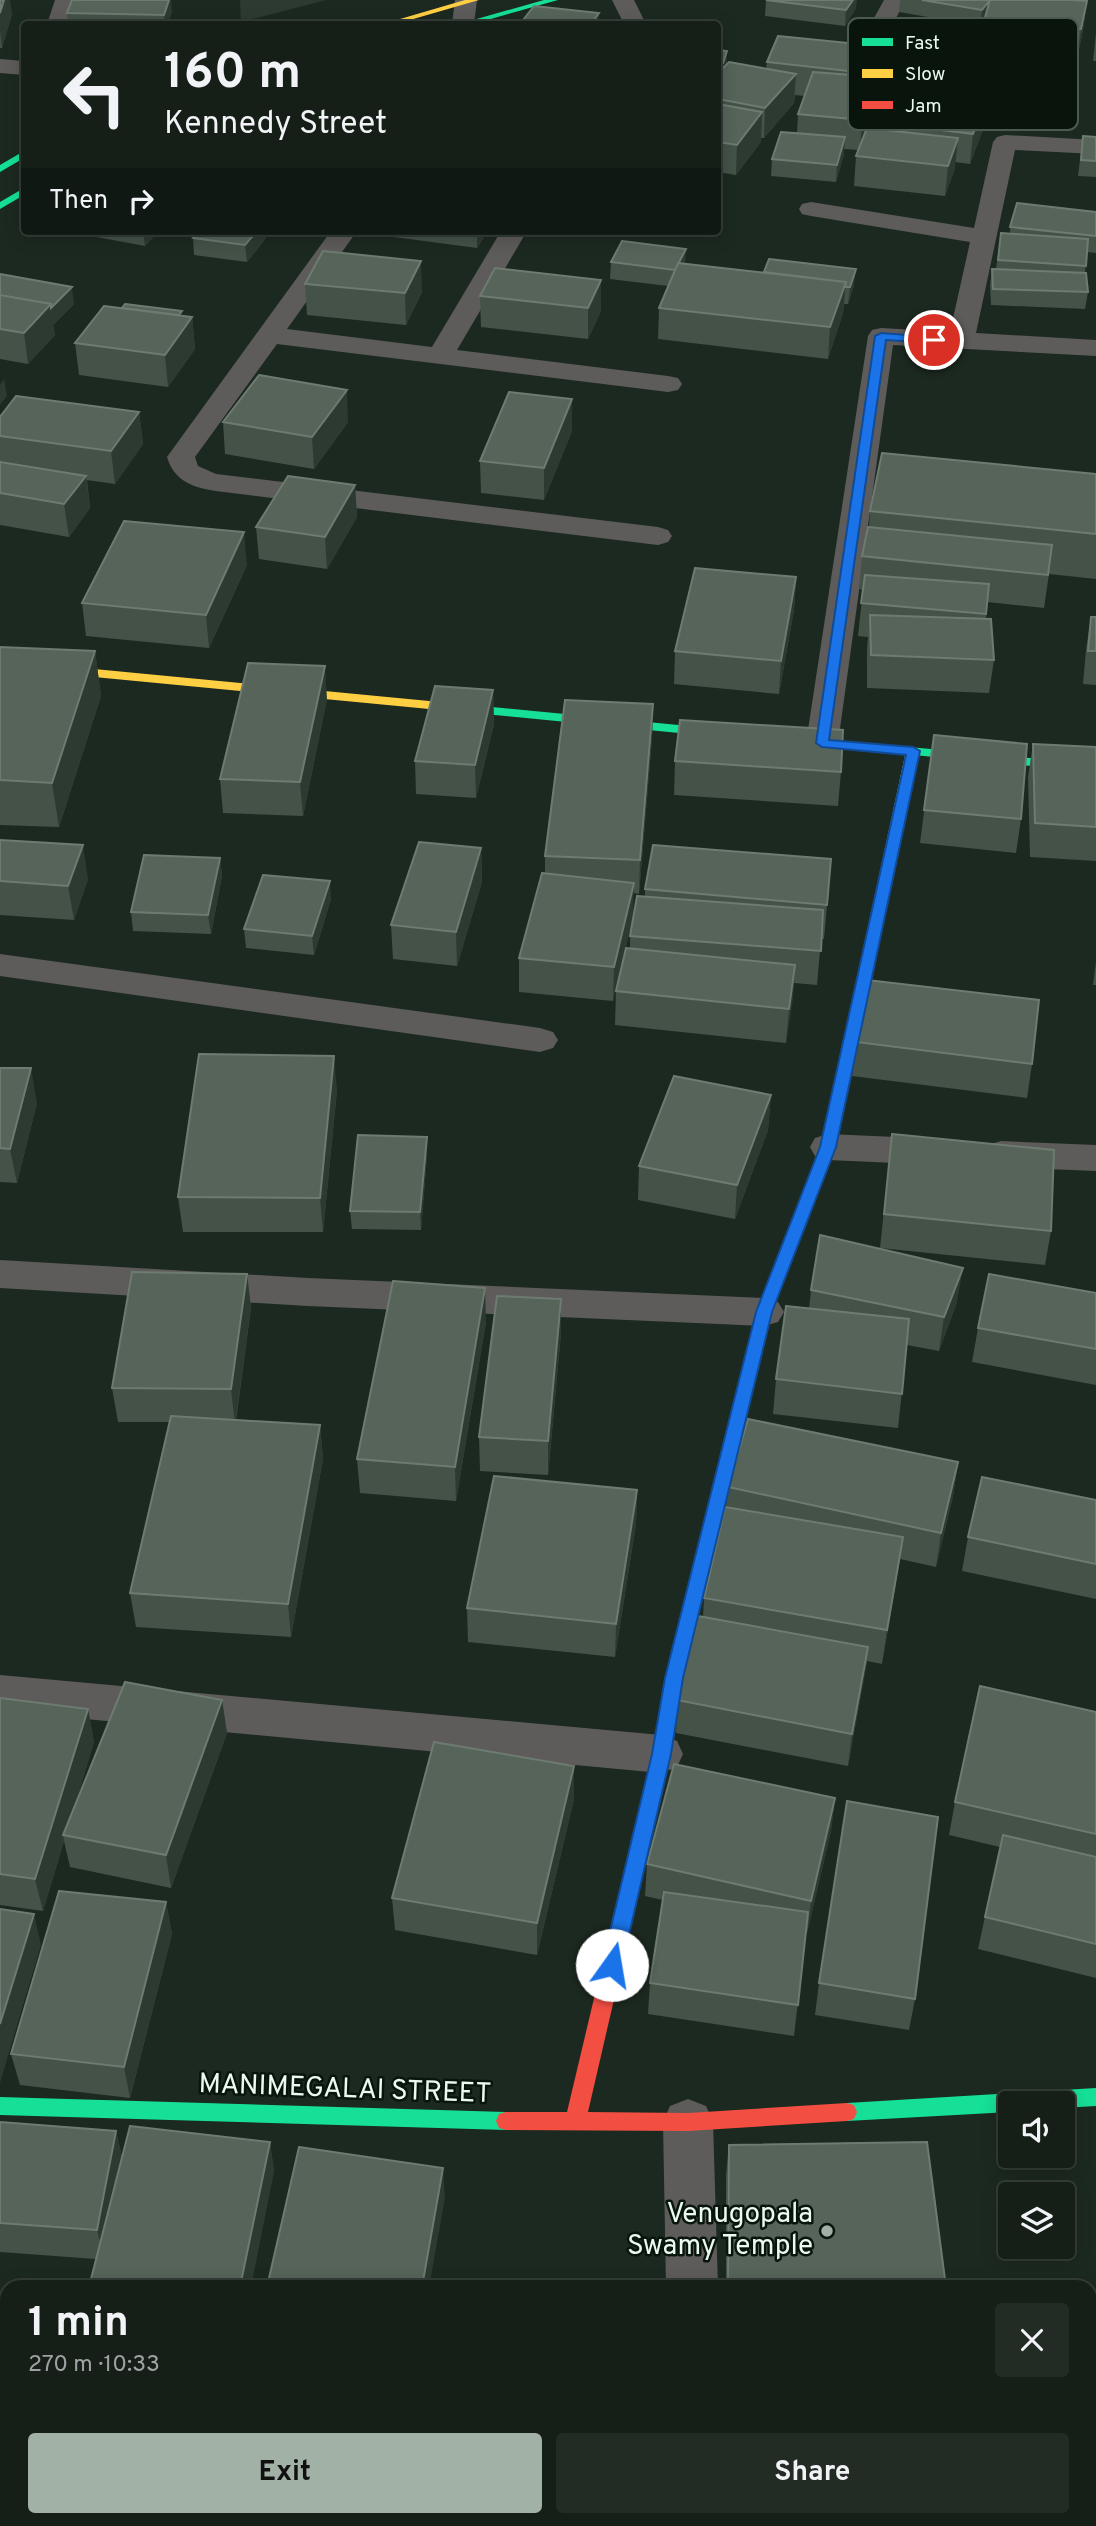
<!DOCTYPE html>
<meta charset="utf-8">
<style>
body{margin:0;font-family:Overpass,sans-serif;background:#222c25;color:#f1f3f6;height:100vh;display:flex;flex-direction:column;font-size:26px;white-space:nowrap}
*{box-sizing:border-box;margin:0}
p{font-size:23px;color:#9da2a2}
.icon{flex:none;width:38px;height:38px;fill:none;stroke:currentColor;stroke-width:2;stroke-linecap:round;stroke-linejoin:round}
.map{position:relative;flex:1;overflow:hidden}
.details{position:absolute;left:0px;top:2280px;width:1097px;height:247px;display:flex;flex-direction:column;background:#151f18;border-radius:21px 21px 0 0;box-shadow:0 4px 18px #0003,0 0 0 2px #343d37}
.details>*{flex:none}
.guide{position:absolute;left:21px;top:21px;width:700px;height:214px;border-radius:7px;box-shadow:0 4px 18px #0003,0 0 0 2px #343d37;background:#151f18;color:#f1f3f6;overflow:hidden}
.buttons{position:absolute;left:998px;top:2091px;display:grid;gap:14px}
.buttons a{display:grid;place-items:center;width:77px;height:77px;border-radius:7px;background:#151f18;box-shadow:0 4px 18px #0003,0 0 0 2px #343d37;font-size:35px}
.pin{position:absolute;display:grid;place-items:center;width:60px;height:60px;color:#fff;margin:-30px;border:4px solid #fff;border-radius:50%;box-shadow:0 2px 7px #0007}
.me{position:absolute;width:77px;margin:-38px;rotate:13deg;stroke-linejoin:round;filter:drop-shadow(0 0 5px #0008)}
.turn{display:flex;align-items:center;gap:24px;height:147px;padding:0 28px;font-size:32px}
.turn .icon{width:91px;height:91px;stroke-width:2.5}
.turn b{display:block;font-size:49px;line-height:60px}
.then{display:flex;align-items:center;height:66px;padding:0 28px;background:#0003;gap:14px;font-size:26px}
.round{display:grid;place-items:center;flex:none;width:74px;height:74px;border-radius:7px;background:#222c25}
.head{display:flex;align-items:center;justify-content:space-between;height:119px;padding:0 28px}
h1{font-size:42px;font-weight:700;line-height:52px}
.action{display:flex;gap:14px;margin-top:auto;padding:14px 28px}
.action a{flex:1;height:80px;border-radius:7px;background:#a2b1a6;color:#111;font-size:28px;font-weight:700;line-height:80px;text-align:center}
.action a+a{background:#222c25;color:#f1f3f6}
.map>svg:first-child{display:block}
</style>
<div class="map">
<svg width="1096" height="2526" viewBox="0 0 1096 2526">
<rect width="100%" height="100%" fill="#1c2920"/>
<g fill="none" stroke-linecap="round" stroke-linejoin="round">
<path fill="#5e5c5b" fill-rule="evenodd" d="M55 0H77L69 24H47Z
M455 0H477L474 24H452Z
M612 0H634L646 24H624Z
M884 0H906L882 43H866L863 38Z
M0 59 24 61V75L0 73Z
M1005 135 1096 140V154L1015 150 976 333 1096 340V356L893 345 838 743 833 750 822 753 811 750 806 743 868 336 872 330 881 328 950 332 970 242 811 216 802 214 799 209 802 204 811 202 974 228 993 142 997 137Z
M331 231H357L287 329 432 347 501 231H527L457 350 668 376 678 378 682 384 678 390 668 392 277 344 195 457 198 466 216 474 658 527 668 530 672 536 668 542 658 545 224 492C198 489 175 484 167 457Z
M0 954 540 1028 553 1032 558 1040 553 1048 540 1052 0 976Z
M828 1134 941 1139 954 1143 960 1152 954 1161 941 1165 828 1160 815 1156 810 1147 815 1138Z
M1001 1141 1096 1145V1171L1001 1167 988 1163 982 1154 988 1145Z
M0 1260 308 1278 764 1298 778 1302 784 1312 778 1322 764 1326 308 1306 0 1288Z
M0 1675 661 1735 677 1741 683 1754 677 1767 661 1773 0 1711Z
M688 2099 706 2106 713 2122 718 2287H666L663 2122 670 2106Z
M672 2520H726L727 2526H671Z"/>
<path fill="#16e098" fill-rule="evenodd" d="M544 0H558L473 24H459Z
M24 151V158L0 172V165Z
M24 188V195L0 209V202Z
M450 703 730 730 736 734 730 738 445 710V704Z
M789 736 1096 764V772L784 743V737Z
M845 1061 852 1066 836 1147 772 1312 683 1678 670 1754 625 1952 622 1958 615 1961 608 1958 605 1952 652 1754 665 1678 756 1312 820 1147 838 1066Z
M1096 2088V2106L1062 2108V2104H1010V2112L847 2121 840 2119 837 2112 840 2105 847 2103Z
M0 2097 506 2112 513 2114 516 2121 513 2128 506 2130 0 2115Z"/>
<path fill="#ffcf43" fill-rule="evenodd" d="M465 0H479L396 24H383Z
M0 660 450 703 456 707 450 711 0 668Z
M913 747 920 751 852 1066 845 1071 838 1066 906 751Z"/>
<path fill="#f24e42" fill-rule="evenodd" d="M615 1943 622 1946 625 1952 588 2112 688 2113 847 2103 854 2105 857 2112 854 2119 847 2121 688 2131 506 2130 499 2128 496 2121 499 2114 506 2112H567L605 1952 608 1946Z"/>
</g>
<path fill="#445248" d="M0 0 12 14 2 48H0Z
M766 0 856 8 845 26 765 16Z
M900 0H1071L1087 1 1083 30 1077 58 981 50 985 20 980 26 899 12Z
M172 11 168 24H68L67 13Z
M1096 33V61H1093Z
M778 36 856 74V76L874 107 865 134 873 129 874 122 989 93 986 122 970 164 955 162V168L945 196 854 186 856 156 859 150 844 149V154L836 182 771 176 772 159 797 133 798 114 805 96 795 95 794 103 764 138H761V142L736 175 718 172V50L727 51V63L766 69 767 62Z
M1083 136 1096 137V177L1078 176Z
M1096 212V253L1087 252 1085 273 1088 292 1085 309 991 305 990 286 992 269H996L1001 233H1010V227Z
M69 231H159L145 246 69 232Z
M198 231H265L266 238 247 262 194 255 193 238Z
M356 231H488L477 248 356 232Z
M611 262 685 264 854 285 848 304H844L843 313 828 359 658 339 659 308 668 286 610 279Z
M495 268 601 311 588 339 481 327 480 296Z
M0 274 74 304 53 325 55 335 28 364 0 359Z
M305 284 422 292 406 325 307 315Z
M182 316 192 317 195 349 168 387 79 375 75 343Z
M572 399V431L544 500 481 493 480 461Z
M139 412 143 444 115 484 87 480 90 508 69 537 0 525V417Z
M223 422H348L314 469 225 454Z
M1096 474V579L1049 574 1044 608 987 602 986 619 994 660 989 693 867 688V648L868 637 858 636 863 590 859 589 862 556 869 527 870 511Z
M355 485 357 517 327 569 259 559 256 527Z
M247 565 209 648 86 636 82 603Z
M796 577 794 610 779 694 674 684 675 651Z
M1091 617H1096V685L1083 684 1086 650Z
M0 647 95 651 101 696 59 827 0 825Z
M493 690 494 724 476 798 416 794 415 761Z
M327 699 303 816 223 813 220 779Z
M653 704 652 738 639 894 633 893V917L613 1001 519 992V958L545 874V856Z
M934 735 1021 819 1016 853 920 843Z
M1033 744 1096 747V861L1030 857 1028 777Z
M675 761 841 772 838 806 674 795Z
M0 840 88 879 74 920 0 915Z
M481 848 482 882 457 966 393 959 391 925Z
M220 858 222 876 211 934 133 931 131 912Z
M831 859 824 939H821L817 985 794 983 786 1043 615 1025 616 991 630 948V936L645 897V889Z
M331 899 314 955 246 948 244 929Z
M1096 962V985H1093Z
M856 1042 1032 1064 1027 1098 852 1076Z
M0 1068 37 1103 17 1183 0 1182Z
M337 1090 323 1232H183L178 1197Z
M771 1095 768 1130 735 1219 638 1200 639 1166Z
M892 1134 1051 1231 1045 1265 880 1248Z
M427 1137V1155L421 1230 352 1229 350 1211Z
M247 1274 251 1308 236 1420 320 1425 323 1459 291 1637 136 1627 130 1593 170 1422H118L112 1388Z
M811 1290 957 1302 939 1351 907 1345 898 1428 773 1414 776 1379 809 1309Z
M1096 1293V1385L972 1362 978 1328Z
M561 1299V1333L548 1475 480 1471 479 1437Z
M486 1322 456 1501 360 1493 357 1459Z
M958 1462 953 1496 936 1567 900 1559 882 1664 867 1661 848 1766 676 1733 677 1700 703 1617 704 1598 726 1507 728 1487Z
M637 1490 636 1524 615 1657 468 1642 467 1608Z
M1096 1500V1599L962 1571 968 1537Z
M0 1698 88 1709 94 1742 75 1805 222 1700 227 1733 171 1888 70 1867 64 1841 43 1911 0 1905Z
M1096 1712V1978L978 1949 1000 1847 949 1835 955 1802Z
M835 1798 831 1831 807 1933H806L794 2036 648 2014 650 1983 663 1900 645 1896 647 1864Z
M574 1799 537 1955 395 1930 392 1898Z
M166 1902 172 1934 130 2098 20 2085 11 2054Z
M819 1983 915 1999 909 2030 815 2015Z
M0 2122 116 2131 122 2157 270 2142 274 2172 96 2259 0 2252Z
M729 2145 946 2287H726V2175Z
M726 2520H964V2526H726Z"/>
<path fill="#2d3a31" d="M4 0H10L12 14 2 48 0 31V13Z
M169 0H171L172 11 168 24H165L164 15Z
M240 0H326L241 22Z
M853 0H857L856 8 845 26 846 10Z
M990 0 996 6 980 26 982 10Z
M1087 1 1083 30 1077 58 1081 29Z
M599 13V24H591Z
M859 44 856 74 846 100 848 71Z
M727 51V67L722 79 723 63Z
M796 74 794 103 764 138 765 108Z
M877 77 874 107 860 150 862 120Z
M989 93 986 122 970 164 973 134Z
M762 112 761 142 736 175 737 145Z
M845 137 844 154 836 182 837 165Z
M958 138 955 168 945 196 948 166Z
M143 231H159L145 246Z
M257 231H265L266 238 247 262 245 245Z
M477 231H488L477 248Z
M686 249 685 266 676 270Z
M421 261 422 292 406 325 405 293Z
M856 269 854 285 848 304 850 287Z
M601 280V311L588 339V308Z
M846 282 843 313 828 359 830 327Z
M72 287 74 304 53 325 55 335 28 364 24 333 51 304Z
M192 317 195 349 168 387 165 355Z
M4 379 7 396 0 405V385Z
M347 390 348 422 314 469 312 437Z
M572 399V431L544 500V468Z
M139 412 143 444 115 484 111 451Z
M86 476 90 508 69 537 64 504Z
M355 485 357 517 327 569 325 537Z
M244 532 247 565 209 648 206 615Z
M796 577 794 610 779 694 781 661Z
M95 651 101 696 59 827 52 783Z
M325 666 327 699 303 816 300 782Z
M493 690 494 724 476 798 475 765Z
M653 704 652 738 639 894 640 860Z
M83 845 88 879 74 920 68 886Z
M481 848 482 882 457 966 456 932Z
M220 858 222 876 211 934 208 915Z
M330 881 331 899 314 955 312 936Z
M634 883 633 917 613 1001 614 967Z
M795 965 793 999 786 1043 789 1009Z
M334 1056 337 1090 323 1232 320 1198Z
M31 1068 37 1103 17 1183 10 1149Z
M771 1095 768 1130 735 1219 737 1185Z
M427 1137V1155L421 1230 420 1212Z
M963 1268 957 1302 939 1351 944 1317Z
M247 1274 251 1308 235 1424 231 1389Z
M485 1288 486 1322 456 1501 455 1467Z
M561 1299V1333L548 1475V1441Z
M320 1425 323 1459 291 1637 288 1604Z
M958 1462 953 1496 936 1567 941 1533Z
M637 1490 636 1524 615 1657 616 1624Z
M903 1537 898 1570 882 1664 887 1630Z
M868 1647 864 1680 848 1766 852 1734Z
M222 1700 227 1733 171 1888 166 1855Z
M88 1709 94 1742 66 1836 63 1835 64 1841 43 1911 35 1879Z
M574 1766V1799L537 1955V1923Z
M835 1798 831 1831 807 1933 811 1901Z
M166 1902 172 1934 130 2098 124 2067Z
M34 1914 41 1945 0 2083V2024Z
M116 2131 123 2161 105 2260 97 2230Z
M270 2142 274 2172 251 2287H240Z
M443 2168 445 2198 429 2287H422Z"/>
<path fill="#56645a" stroke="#6d7b71" stroke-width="2" d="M0 0H4L0 13Z
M72 0H169L164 15 67 13Z
M766 0H853L846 10Z
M922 0H990L982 10Z
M990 0H1071L1087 1 1081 29 984 21Z
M534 6 599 13 591 24H520Z
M778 36 859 44 848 71 767 62Z
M718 50 727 51 723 63H718Z
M729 62 796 74 765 108 718 99V73Z
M813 72 877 77 862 120 798 114Z
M892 81 989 93 973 134 874 122Z
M718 104 762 112 737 145 718 142Z
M867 128 958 138 948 166 856 156Z
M781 132 845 137 837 165 772 159Z
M1083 136 1096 137V161L1081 160Z
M1017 203 1096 212V236L1010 227Z
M198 231H257L245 245 193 238Z
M1001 233 1088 239 1086 266 998 260Z
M622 241 686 249 675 270 611 262Z
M323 251 421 261 405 293 305 284Z
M769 259 856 269 850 287H845L846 282 764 272Z
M678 263 846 282 830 327 659 308Z
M495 268 601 280 588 308 480 296Z
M992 269 1086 273 1088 292 993 289Z
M0 274 72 287 51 308V304L0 295Z
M0 295 51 304 24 333 0 329Z
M125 304 182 311 179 315 122 308Z
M104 306 192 317 165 355 75 343Z
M259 375 347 390 312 437 223 422Z
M509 392 572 399 544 468 480 461Z
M16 396 139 412 111 451 0 436V417Z
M882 453 1096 474V534L870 511Z
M0 462 86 476 64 504 0 493Z
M288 476 355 485 325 537 256 527Z
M124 521 244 532 206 615 82 603Z
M868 527 1052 545 1048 575 862 556Z
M695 568 796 577 781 661 675 651Z
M865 575 989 584 986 614 861 603Z
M870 615 991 619 994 660 871 655Z
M1091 617H1096V651H1088Z
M0 647 95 651 52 783 0 780Z
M248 663 325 666 300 782 220 779Z
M435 686 493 690 475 765 415 761Z
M565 700 653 704 640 860 545 856Z
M680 720 843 730 841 772 675 761Z
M934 735 1027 744 1021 819 924 810Z
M1033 744 1096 747V827L1035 823Z
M0 840 83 845 68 886 0 881Z
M419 842 481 848 456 932 391 925Z
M653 845 831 859 827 905 645 889Z
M144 855 220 858 208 915 131 912Z
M542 873 634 883 614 967 519 958Z
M263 875 330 881 312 936 244 929Z
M637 896 823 910 821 951 630 936Z
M626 948 795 965 789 1009 616 991Z
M867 980 1039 1000 1032 1064 856 1042Z
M199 1054 334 1056 320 1198 178 1197Z
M0 1068H31L10 1149 0 1148Z
M674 1076 771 1095 737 1185 639 1166Z
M892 1134 1054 1150 1051 1231 884 1214Z
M358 1135 427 1137 420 1212 350 1211Z
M820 1235 963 1268 944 1317 811 1290Z
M132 1272 247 1274 231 1389 112 1388Z
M989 1274 1096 1293V1349L978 1328Z
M393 1281 485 1288 455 1467 357 1459Z
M497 1296 561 1299 548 1441 479 1437Z
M786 1306 909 1319 902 1394 776 1379Z
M171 1416 320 1425 288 1604 130 1593Z
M748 1419 958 1462 941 1533 728 1487Z
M494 1476 637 1490 616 1624 467 1608Z
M982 1477 1096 1500V1564L968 1537Z
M725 1507 903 1537 887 1630 704 1598Z
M698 1616 868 1647 852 1734 677 1700Z
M125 1682 222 1700 166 1855 63 1835Z
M980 1686 1096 1712V1834L955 1802Z
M0 1698 88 1709 35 1879 0 1874Z
M434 1742 574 1766 537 1923 392 1898Z
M674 1764 835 1798 811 1901 647 1864Z
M847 1801 938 1817 915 1999 819 1983Z
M1003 1835 1096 1857V1944L985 1917Z
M59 1891 166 1902 124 2067 11 2054Z
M664 1892 808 1912 798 2005 650 1983Z
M0 1909 34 1914 0 2024Z
M0 2122 116 2131 97 2230 0 2223Z
M130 2126 270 2142 240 2287H89Z
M927 2142 946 2287H728L729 2145Z
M299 2147 443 2168 422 2287H267Z
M496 2520H620L619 2526H496Z
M731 2520H964V2526H731Z"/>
<path fill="#1a73e8" stroke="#114b97" stroke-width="2" d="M881 333 934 337 940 340 934 343 886 340 829 740 913 747 920 751 836 1147 772 1312 683 1678 671 1754 622 1965 619 1971 612 1974 605 1971 602 1965 652 1754 665 1678 756 1312 820 1147 906 755 822 747 816 743 875 336Z"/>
<circle fill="#a2b1a6" stroke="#09140c" stroke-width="2.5" cx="827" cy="2231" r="7"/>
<g text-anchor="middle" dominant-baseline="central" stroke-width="5" stroke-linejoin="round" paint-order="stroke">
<g font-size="28" fill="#eafaee" stroke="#09140c">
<text transform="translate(345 2090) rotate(2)">MANIMEGALAI STREET</text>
</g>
<g font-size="28" fill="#eafaee" stroke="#09140c" text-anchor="end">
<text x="813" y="2215">Venugopala<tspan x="813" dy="32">Swamy Temple</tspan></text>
</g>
</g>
<rect x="848" y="18" width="230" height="112" rx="10" fill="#09140c" stroke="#4c5950" stroke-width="2"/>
<rect x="862" y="38" width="31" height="8" fill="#16e098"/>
<rect x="862" y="69" width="31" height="9" fill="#ffcf43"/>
<rect x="862" y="101" width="31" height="8" fill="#f24e42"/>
<g font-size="19" fill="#eafaee">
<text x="905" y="49">Fast</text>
<text x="905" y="80">Slow</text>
<text x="905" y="112">Jam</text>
</g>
</svg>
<div class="buttons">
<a><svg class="icon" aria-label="sound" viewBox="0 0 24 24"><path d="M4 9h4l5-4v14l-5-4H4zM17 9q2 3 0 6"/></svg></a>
<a><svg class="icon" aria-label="layers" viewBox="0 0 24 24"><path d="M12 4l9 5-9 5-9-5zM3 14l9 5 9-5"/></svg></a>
</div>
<div class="pin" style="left:934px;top:340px;background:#d93025"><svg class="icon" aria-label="arrive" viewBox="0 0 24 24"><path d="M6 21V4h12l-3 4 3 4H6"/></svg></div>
<svg class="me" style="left:612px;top:1965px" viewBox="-20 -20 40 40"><circle r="19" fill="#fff"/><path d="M0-13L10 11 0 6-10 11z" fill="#1a73e8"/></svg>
<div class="guide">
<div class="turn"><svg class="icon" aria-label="left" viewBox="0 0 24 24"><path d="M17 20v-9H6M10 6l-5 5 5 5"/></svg><div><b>160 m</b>Kennedy Street</div></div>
<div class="then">Then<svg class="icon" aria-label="right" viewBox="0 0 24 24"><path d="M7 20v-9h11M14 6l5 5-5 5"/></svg></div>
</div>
<section class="details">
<div class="head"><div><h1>1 min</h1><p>270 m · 10:33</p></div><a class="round"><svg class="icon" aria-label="close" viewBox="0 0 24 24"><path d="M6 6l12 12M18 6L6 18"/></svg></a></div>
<div class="action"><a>Exit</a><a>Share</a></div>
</section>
</div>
